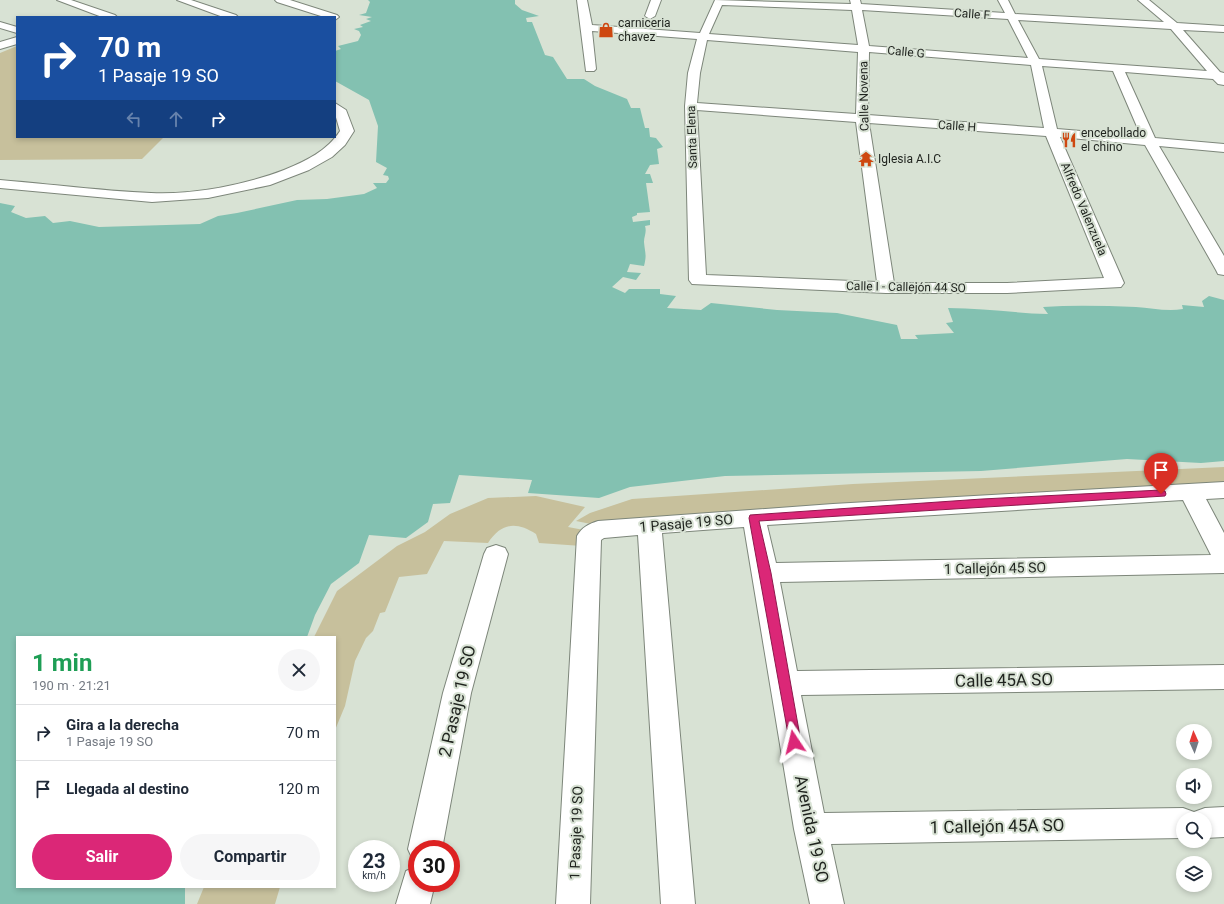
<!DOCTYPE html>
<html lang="es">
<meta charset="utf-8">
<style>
body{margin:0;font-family:Roboto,sans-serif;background:#f6f6f7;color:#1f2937;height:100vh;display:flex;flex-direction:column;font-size:15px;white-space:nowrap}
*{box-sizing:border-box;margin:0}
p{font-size:13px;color:#747a83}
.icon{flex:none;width:22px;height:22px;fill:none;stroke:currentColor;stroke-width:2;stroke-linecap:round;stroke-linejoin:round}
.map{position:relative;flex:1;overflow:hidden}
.panel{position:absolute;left:16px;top:636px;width:320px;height:252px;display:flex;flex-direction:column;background:#fff;border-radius:0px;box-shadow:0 2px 6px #0003}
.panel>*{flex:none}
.top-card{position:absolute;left:16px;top:16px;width:320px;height:122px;border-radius:0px;box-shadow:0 2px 6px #0003;background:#1a4fa0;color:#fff;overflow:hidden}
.needle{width:26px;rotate:357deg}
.fabs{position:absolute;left:1176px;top:724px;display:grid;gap:8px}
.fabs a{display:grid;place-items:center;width:36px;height:36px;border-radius:50%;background:#fff;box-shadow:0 2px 6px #0003;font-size:20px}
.speed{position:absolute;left:348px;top:840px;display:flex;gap:8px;font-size:20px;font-weight:700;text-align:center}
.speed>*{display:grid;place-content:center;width:52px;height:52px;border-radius:50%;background:#fff;box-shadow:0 2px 6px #0003;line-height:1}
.speed small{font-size:10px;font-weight:400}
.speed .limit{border:6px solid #d22;background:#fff;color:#111}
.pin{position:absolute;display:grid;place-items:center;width:34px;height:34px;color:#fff;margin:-41px -17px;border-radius:50% 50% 50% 0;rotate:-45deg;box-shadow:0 0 4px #0007}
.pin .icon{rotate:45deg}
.me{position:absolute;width:44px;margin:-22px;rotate:350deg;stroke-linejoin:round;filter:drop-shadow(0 0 3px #0008)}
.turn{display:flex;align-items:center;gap:14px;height:84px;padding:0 16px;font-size:18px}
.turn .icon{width:52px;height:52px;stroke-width:2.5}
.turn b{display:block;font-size:28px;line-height:34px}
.lanes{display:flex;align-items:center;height:38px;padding:0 16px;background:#0003;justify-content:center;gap:20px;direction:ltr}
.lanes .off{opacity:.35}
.round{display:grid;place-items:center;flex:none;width:42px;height:42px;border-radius:21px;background:#f6f6f7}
.overview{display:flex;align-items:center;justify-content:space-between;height:68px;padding:0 16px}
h1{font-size:24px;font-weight:700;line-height:30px;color:#1e9e55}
.cta{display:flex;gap:8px;margin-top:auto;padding:8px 16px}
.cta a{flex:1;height:46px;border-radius:24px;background:#db2777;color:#fff;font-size:16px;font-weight:700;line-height:46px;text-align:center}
.cta a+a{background:#f6f6f7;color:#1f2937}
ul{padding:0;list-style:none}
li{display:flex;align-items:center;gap:12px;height:56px;padding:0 16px;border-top:1px solid #e0e1e3}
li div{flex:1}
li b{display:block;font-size:15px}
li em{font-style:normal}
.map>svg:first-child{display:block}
</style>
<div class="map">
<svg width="1224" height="904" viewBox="0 0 1224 904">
<rect width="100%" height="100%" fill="#d8e2d4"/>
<path fill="#c7c09c" d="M17 46V137H164L142 159 0 160V53Z
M1224 467V487L601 526 576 521 590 513 632 499 853 484Z
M536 496 585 507 568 527 584 530 582 546 539 543 536 534C516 521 501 523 488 543L444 541 427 574 399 577 385 612 380 613 373 631 366 638 355 661 345 706 335 730V637H314L337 591 397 546 425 532 450 514 488 498Z
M204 887H280L275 904H197Z"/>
<path fill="#83c1b1" d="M368 0H515V4L522 10 539 16 526 18 527 22H532L545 55 553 57 567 79H584L595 86 627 99 631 108H640L645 128H649L650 137 656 138 663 147 657 149 659 164 650 165 645 174H650L653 183H646L650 212 637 213V215L632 217 633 222 650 220V225L645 226C647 232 644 236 644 242 645 253 647 255 644 266L630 264 627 272 641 273 636 280 623 277 612 287 625 293 629 289H660V294L676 296 667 308 701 310 711 303 777 310 837 313 897 325 901 339H918L915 335 954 333 946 323 953 322 948 308C981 308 1014 313 1048 314L1043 307C1074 305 1105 306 1136 307 1151 308 1168 312 1183 309L1182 305 1204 307 1202 301 1209 296 1224 300V461L1201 463 1127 459 981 471 725 476 630 487 599 498 528 493 532 480 459 475 450 503 433 504 428 522 406 538 369 535 359 563 331 584 315 615 307 637H17V887H185V904H0V203L15 206 11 212 26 218 45 216 53 223 70 221 99 227 200 224 218 216 237 213 297 200 327 199 364 194 377 188 373 183H386L389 179 388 176 383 175 387 168 376 162 378 126 369 100 335 81V51L341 49 338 46 358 41 361 35 359 31 354 29 363 27 360 25 371 21 366 19 372 17 359 15 366 13 370 2Z"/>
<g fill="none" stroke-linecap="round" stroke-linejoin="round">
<defs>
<path id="street" d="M57 0H71L115 15 117 17H102Z
M177 0H191L236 15 238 17H223Z
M275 0H290L337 15 339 17 335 20V17H324L277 2Z
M577 0H587L592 25 700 33 715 0 851 4 850 0H860L861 4 1005 13 998 0H1008L1015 14 1164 22 1138 0H1149L1177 23 1224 26V32L1183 30 1220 72 1224 73V85L1218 84 1213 79 1125 72 1155 138 1224 144V152L1159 146 1224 256V275L1218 274 1216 270 1145 145 1060 137 1124 283 1121 287 1007 293H886L692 284 689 280 685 106 688 73 697 39 592 31 596 69 594 71H586ZM722 5 852 10 858 45 709 34ZM862 10 1008 19 1028 58 869 46ZM1018 20 1171 29 1207 71 1039 59ZM707 40 858 52 856 114 697 103 700 73ZM869 52 1031 65 1044 128 868 115ZM1042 66 1113 71 1141 136 1057 129ZM697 110 856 122 877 282 706 275ZM869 123 1046 136 1104 278 1007 283H894Z
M651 0H661L655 16 650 19 645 16Z
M0 22 17 27V33L0 28Z
M17 37V44L0 49V42Z
M335 103 346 110 354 131 345 145 332 157 309 170 270 185 208 198 152 202 0 188V180C50 184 101 191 151 193 193 195 245 185 284 170 306 161 327 151 340 131L335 114Z
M1224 482V498L1206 499 1224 533V573L780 582 797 671 1224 665V689L801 695 824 813 1183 808 1194 812 1205 808 1224 807V837L1205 838V819H1183V838L831 844 844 904H810L794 829 744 527 662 533 695 904H661L638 535 604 538 601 540 590 904H556L577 536C582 527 589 524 598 521L833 504ZM1183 500 1211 555 776 563 767 525Z
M496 545 505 548 508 554 471 693 442 849H417V862L413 860 408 849 443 693 484 554 487 548Z
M417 866V883H435L430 904H396L406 871Z"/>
</defs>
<use href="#street" stroke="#7d867a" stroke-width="2"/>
<use href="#street" fill="#fff" fill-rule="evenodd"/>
</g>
<path fill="#db2777" stroke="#8e194d" d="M1161 490 1165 491 1166 494 1165 496 759 521 771 573 801 742 799 745 794 747 790 745 749 518 750 515 982 499Z"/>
<defs>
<symbol id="shop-bare" viewBox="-9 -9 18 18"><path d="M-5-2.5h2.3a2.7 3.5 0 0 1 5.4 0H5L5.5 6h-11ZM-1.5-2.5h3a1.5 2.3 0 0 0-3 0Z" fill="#ce4811" stroke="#d8e2d4" stroke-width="2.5" paint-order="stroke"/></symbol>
<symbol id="restaurant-bare" viewBox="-9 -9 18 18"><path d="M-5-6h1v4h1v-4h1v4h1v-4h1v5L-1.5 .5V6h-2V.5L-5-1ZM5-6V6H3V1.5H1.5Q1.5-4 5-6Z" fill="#ce4811" stroke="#d8e2d4" stroke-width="2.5" paint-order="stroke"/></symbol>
<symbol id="temple-bare" viewBox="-9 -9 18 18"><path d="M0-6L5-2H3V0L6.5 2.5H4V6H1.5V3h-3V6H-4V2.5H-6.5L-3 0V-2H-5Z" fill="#ce4811" stroke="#d8e2d4" stroke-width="2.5" paint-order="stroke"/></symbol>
</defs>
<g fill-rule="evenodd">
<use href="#shop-bare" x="595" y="19" width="22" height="22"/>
<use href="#restaurant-bare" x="1058" y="129" width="22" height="22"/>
<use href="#temple-bare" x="855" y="148" width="22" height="22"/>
</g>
<g text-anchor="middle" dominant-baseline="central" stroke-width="4" stroke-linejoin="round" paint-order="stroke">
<g font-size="12" fill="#1f231e" stroke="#d8e2d4">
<text transform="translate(972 14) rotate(4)">Calle F</text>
<text transform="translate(906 52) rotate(5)">Calle G</text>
<text transform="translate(864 96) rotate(-91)">Calle Novena</text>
<text transform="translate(957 126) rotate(4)">Calle H</text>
<text transform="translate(692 137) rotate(-92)">Santa Elena</text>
<text transform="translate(1084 209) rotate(67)">Alfredo Valenzuela</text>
<text transform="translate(906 287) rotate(1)">Calle I - Callejón 44 SO</text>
</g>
<g font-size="12" fill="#1f231e" stroke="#d8e2d4" text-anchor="start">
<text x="618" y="23">carniceria<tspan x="618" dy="14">chavez</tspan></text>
<text x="1081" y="133">encebollado<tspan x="1081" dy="14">el chino</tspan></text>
<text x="878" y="159">Iglesia A.I.C</text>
</g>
<g font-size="14" fill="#1f231e" stroke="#d8e2d4">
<text transform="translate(686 523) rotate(-5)">1 Pasaje 19 SO</text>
<text transform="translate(995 568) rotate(-1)">1 Callejón 45 SO</text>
<text transform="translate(576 833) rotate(-88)">1 Pasaje 19 SO</text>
</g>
<g font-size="17" fill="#1f231e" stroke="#d8e2d4">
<text transform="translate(1004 680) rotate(-1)">Calle 45A SO</text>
<text transform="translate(457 701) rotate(-77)">2 Pasaje 19 SO</text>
<text transform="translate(997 826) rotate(-1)">1 Callejón 45A SO</text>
<text transform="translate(812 829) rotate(78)">Avenida 19 SO</text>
</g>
</g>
</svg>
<div class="fabs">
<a><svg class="needle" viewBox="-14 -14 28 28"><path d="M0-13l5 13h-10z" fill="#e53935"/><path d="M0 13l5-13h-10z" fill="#747a83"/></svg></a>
<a><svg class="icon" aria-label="sound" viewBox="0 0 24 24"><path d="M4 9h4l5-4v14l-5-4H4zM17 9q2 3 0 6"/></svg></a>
<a><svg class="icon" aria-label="search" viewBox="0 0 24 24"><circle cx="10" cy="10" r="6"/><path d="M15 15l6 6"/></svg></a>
<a><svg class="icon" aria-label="layers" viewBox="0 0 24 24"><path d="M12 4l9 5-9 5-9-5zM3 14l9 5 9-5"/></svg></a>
</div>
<div class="speed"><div>23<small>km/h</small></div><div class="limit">30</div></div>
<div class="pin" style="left:1161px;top:494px;background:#d93025"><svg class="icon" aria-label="arrive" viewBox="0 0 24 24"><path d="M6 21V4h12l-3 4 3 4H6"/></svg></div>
<svg class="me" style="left:794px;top:742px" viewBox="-20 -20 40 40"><path d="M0-17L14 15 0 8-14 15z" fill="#db2777" stroke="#fff" stroke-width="4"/></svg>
<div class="top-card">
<div class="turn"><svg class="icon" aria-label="right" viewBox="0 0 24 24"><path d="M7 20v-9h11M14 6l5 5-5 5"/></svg><div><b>70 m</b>1 Pasaje 19 SO</div></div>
<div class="lanes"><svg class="icon off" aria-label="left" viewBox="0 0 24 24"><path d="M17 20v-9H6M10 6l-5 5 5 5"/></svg><svg class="icon off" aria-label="ahead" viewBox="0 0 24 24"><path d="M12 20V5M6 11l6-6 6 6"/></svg><svg class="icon" aria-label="right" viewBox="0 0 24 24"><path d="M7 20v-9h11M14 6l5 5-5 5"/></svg></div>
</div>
<section class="panel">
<div class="overview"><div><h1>1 min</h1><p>190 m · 21:21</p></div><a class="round"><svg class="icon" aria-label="close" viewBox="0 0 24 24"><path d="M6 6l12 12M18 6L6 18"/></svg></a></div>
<ul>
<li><svg class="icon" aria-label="right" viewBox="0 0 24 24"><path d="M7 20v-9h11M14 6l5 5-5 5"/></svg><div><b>Gira a la derecha</b><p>1 Pasaje 19 SO</p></div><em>70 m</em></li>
<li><svg class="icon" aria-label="arrive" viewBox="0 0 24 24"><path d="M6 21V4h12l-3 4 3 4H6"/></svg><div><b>Llegada al destino</b></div><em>120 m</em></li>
</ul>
<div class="cta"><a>Salir</a><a>Compartir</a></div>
</section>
</div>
